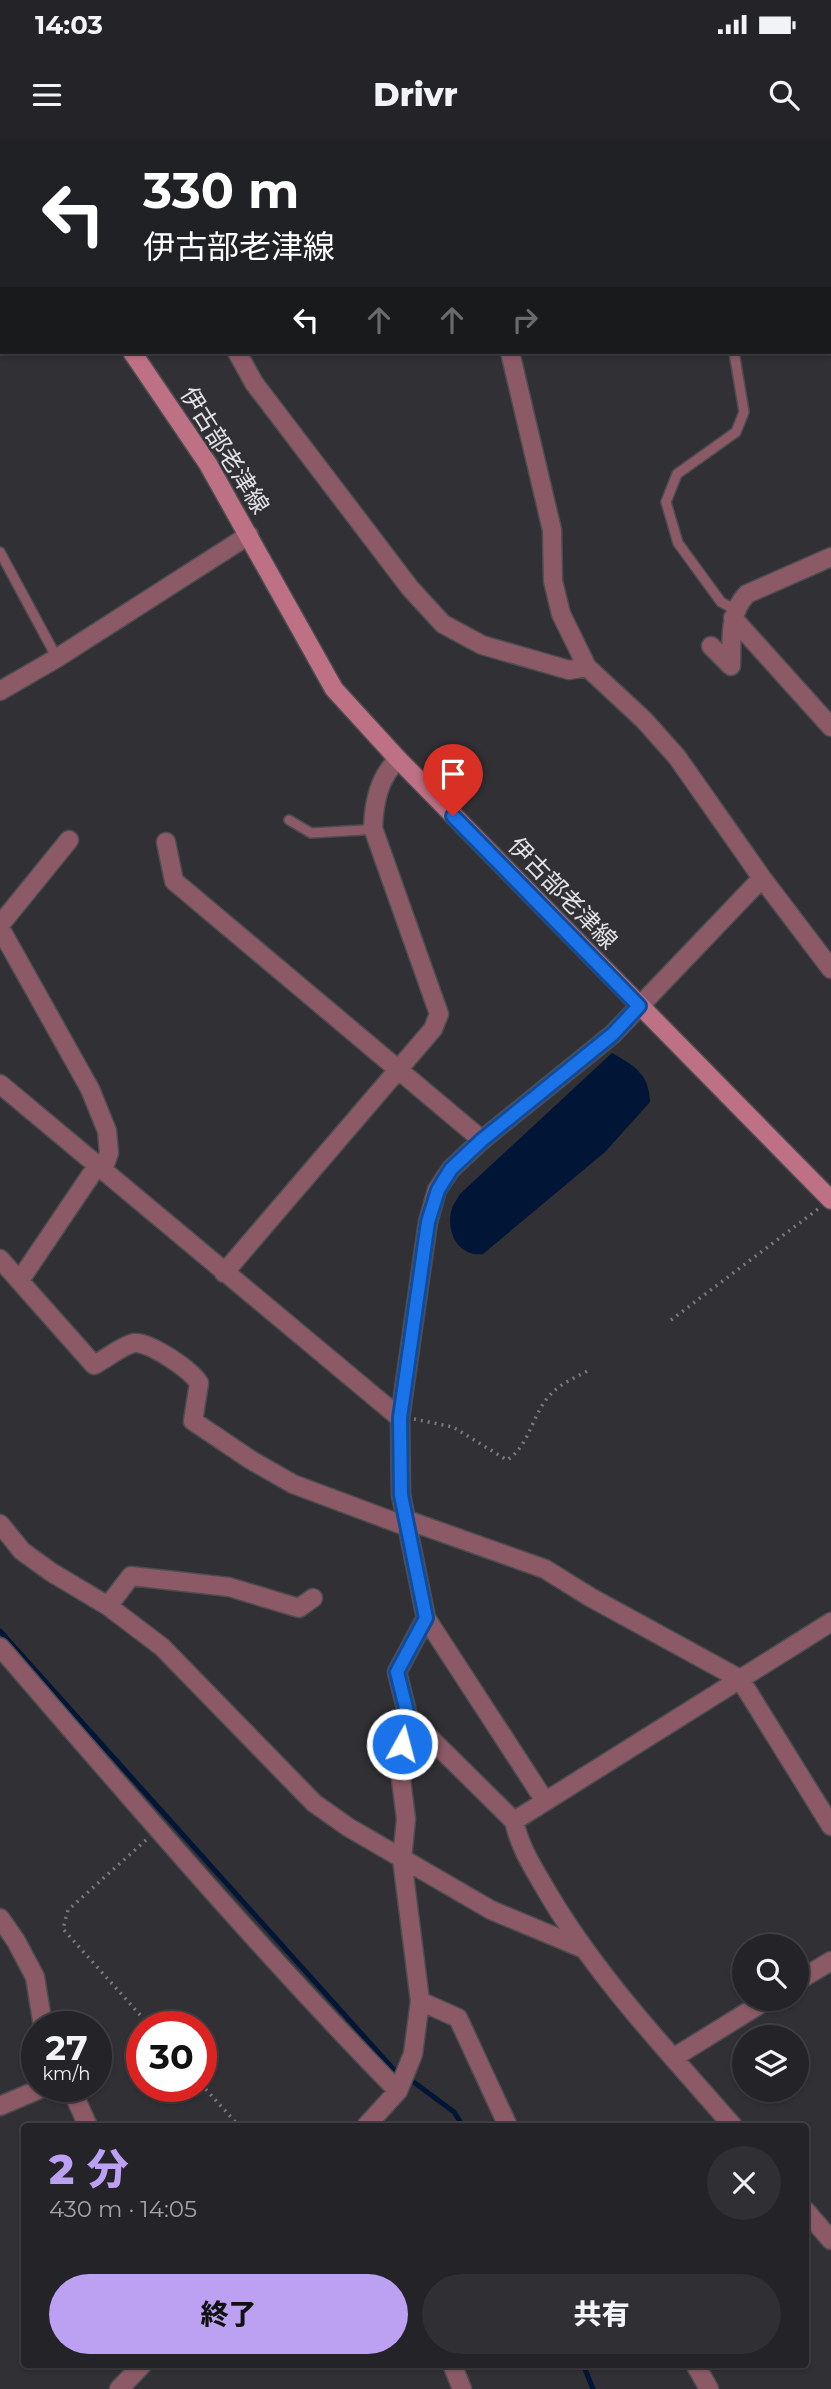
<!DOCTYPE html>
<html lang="ja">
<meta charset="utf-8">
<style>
body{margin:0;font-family:Montserrat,"Noto Sans JP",sans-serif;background:#303034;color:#f1f3f6;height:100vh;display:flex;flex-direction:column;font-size:26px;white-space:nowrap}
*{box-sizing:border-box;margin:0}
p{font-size:23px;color:#a3a4a8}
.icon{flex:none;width:38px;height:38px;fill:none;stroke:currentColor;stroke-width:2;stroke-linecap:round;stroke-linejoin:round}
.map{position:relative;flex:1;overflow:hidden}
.details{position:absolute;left:21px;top:1983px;width:788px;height:245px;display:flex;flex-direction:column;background:#242428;border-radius:7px;box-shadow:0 2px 5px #0004,0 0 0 2px #414145}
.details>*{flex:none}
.banner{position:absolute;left:0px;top:0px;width:831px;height:214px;box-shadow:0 2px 5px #0004,0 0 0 2px #414145;background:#202124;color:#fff;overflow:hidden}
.fabs{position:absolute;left:732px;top:1794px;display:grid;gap:14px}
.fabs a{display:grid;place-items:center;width:77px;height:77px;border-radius:50%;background:#242428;box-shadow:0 2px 5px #0004,0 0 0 2px #414145;font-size:35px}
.speed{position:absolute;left:21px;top:1871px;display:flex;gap:14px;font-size:35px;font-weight:700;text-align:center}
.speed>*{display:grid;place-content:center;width:91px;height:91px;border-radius:50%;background:#242428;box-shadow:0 2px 5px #0004,0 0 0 2px #414145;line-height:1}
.speed small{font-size:18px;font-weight:400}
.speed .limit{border:10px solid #d22;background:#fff;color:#111}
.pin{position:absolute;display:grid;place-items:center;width:60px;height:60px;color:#fff;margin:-72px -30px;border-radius:50% 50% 50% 0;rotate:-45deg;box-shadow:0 0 7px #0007}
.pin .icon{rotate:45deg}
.me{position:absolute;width:77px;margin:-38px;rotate:7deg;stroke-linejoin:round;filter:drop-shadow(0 0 5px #0008)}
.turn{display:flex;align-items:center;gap:24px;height:147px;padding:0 28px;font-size:32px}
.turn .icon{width:91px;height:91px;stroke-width:2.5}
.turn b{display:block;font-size:49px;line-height:60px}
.lanes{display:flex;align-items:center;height:66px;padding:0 28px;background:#0003;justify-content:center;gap:35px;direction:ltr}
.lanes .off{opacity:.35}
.round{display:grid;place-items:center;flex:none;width:74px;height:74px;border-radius:37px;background:#303034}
.summary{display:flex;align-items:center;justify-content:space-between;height:119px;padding:0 28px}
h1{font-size:42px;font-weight:800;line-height:52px;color:#bca0f2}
.primary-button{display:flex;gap:14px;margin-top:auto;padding:14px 28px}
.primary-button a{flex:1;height:80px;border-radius:42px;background:#bca0f2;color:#111;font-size:28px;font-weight:800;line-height:80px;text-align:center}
.primary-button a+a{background:#303034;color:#f1f3f6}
.status{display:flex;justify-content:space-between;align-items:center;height:49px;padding:0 35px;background:#242428;direction:ltr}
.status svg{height:19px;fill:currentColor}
header{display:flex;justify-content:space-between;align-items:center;height:91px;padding:0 28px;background:#242428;font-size:32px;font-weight:800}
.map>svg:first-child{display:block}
</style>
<div class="status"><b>14:03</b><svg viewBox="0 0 49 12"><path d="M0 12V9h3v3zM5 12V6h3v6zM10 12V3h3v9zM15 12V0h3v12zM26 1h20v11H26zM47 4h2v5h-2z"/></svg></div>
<header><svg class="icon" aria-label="menu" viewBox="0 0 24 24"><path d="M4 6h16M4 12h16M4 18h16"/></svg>Drivr<svg class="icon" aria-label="search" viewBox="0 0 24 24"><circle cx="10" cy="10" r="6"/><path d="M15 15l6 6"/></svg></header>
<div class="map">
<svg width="831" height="2249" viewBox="0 0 831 2249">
<rect width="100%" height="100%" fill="#303035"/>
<path fill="#011536" d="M612 913C635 926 649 934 650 962L605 1012 483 1114C458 1117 445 1091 452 1068 454 1063 458 1058 460 1054Z"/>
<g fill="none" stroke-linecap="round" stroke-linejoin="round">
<path stroke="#011536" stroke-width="5" d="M0 1491 395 1931
M415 1943 454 1972 463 1986
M583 2224 593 2249"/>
<defs>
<path id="lane" d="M212 2 213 0
M734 212 744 272 736 292 677 334 666 362 678 403 721 462 736 470
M0 412 57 518
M289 680 311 693 363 690 373 688"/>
<path id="street" d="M85 0 87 2
M224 0 230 2
M337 2 339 0
M0 103 2 101
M830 119 831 118
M237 212 254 243 410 448 443 484 482 505 569 530 587 527
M510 212 552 390 553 441 561 474 587 527 644 580 677 617 762 738 831 829
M733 478 831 587
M711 506 731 526C732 501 728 473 747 454L831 417
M0 551 57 518 249 395
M166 702 174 741 482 1000
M0 785 69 700
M0 788 90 949 107 991 109 1013 103 1030
M0 944 400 1278
M0 1119 94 1225C106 1219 121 1206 134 1203 149 1201 191 1230 199 1243L193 1281 251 1320 293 1344 408 1387
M224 1133 433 889 439 874 373 688C374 661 379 638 398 619
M20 1140 97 1026
M407 1380 545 1429 590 1457 740 1539 831 1686
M0 1384 22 1411 51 1432 108 1466 162 1507 314 1663 348 1687 491 1770 582 1808
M108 1466 131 1436 229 1447 299 1468 313 1458
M426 1478 545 1661
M0 1507C130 1657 259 1809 398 1951
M405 1585 430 1598 514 1681
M0 1778 16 1801 35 1837 43 1886
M796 1842 831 1821
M420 1861 458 1878 508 1986
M673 1918 770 1858
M70 1946 88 1986
M0 1966 47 1946
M366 1986 398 1951 413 1914 420 1861 402 1719 406 1679 399 1623 407 1572 397 1532 426 1478 401 1355 400 1278 428 1082 437 1050 451 1029 482 1000 613 894 762 738
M733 1986C666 1909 593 1833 542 1743 530 1723 519 1704 514 1681L831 1482
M805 2070 831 2100
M452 2224 462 2249
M695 2224 709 2249
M119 2249 143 2224"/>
<path id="secondary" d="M0 46 2 48
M132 212 208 324 334 549 398 619 831 1060"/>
</defs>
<use href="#lane" stroke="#4d4d51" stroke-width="12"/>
<use href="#street" stroke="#4d4d51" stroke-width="21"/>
<use href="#secondary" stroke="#4d4d51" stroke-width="21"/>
<path stroke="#79797d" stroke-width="3.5" stroke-dasharray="2 5" stroke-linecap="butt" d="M439 0 440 2
M619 0 623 2
M557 2 558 0
M671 1180 818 1069
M414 1279 453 1287 507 1320C531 1305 532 1271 553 1252 563 1242 579 1236 591 1229
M146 1700 68 1770 63 1789 150 1886
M201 1944 239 1986"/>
<use href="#lane" stroke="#8c5a66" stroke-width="9"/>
<use href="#street" stroke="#8c5a66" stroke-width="18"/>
<use href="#secondary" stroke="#be7084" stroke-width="18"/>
</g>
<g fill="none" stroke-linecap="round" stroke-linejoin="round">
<defs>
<path id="route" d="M402 1604 407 1572 397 1532 426 1478 401 1355 400 1278 428 1082 438 1050 451 1029 482 1000 613 894 639 866 453 676"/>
</defs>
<use href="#route" stroke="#114b97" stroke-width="18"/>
<use href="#route" stroke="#1a73e8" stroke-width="12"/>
</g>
<g text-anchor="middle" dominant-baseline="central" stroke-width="5" stroke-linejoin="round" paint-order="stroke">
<g font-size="24" fill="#e3e3e6" stroke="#303035">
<text transform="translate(225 310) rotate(58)">伊古部老津線</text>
<text transform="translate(563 753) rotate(46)">伊古部老津線</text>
</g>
</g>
</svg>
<div class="fabs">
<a><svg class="icon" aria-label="search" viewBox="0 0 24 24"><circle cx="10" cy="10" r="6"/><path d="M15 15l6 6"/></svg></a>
<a><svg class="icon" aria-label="layers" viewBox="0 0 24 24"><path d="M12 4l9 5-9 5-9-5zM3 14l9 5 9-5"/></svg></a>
</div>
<div class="speed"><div>27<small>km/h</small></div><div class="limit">30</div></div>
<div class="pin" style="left:453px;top:676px;background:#d93025"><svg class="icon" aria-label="arrive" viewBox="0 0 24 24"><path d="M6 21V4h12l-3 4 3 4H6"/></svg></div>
<svg class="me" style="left:402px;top:1604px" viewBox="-20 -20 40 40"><circle r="17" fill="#1a73e8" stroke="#fff" stroke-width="3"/><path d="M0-11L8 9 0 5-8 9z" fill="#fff"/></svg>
<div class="banner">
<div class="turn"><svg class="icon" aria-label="left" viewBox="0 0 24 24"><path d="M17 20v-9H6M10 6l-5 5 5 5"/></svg><div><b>330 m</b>伊古部老津線</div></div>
<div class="lanes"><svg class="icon" aria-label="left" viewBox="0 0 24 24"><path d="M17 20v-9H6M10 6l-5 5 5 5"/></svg><svg class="icon off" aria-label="ahead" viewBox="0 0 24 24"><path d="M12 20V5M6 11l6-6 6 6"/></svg><svg class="icon off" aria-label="ahead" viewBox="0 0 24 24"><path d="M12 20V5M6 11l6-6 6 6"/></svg><svg class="icon off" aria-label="right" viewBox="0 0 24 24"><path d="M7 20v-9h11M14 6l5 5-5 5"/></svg></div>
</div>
<section class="details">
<div class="summary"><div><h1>2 分</h1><p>430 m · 14:05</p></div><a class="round"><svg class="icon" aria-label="close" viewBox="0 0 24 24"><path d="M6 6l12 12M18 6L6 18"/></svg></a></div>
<div class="primary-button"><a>終了</a><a>共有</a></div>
</section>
</div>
